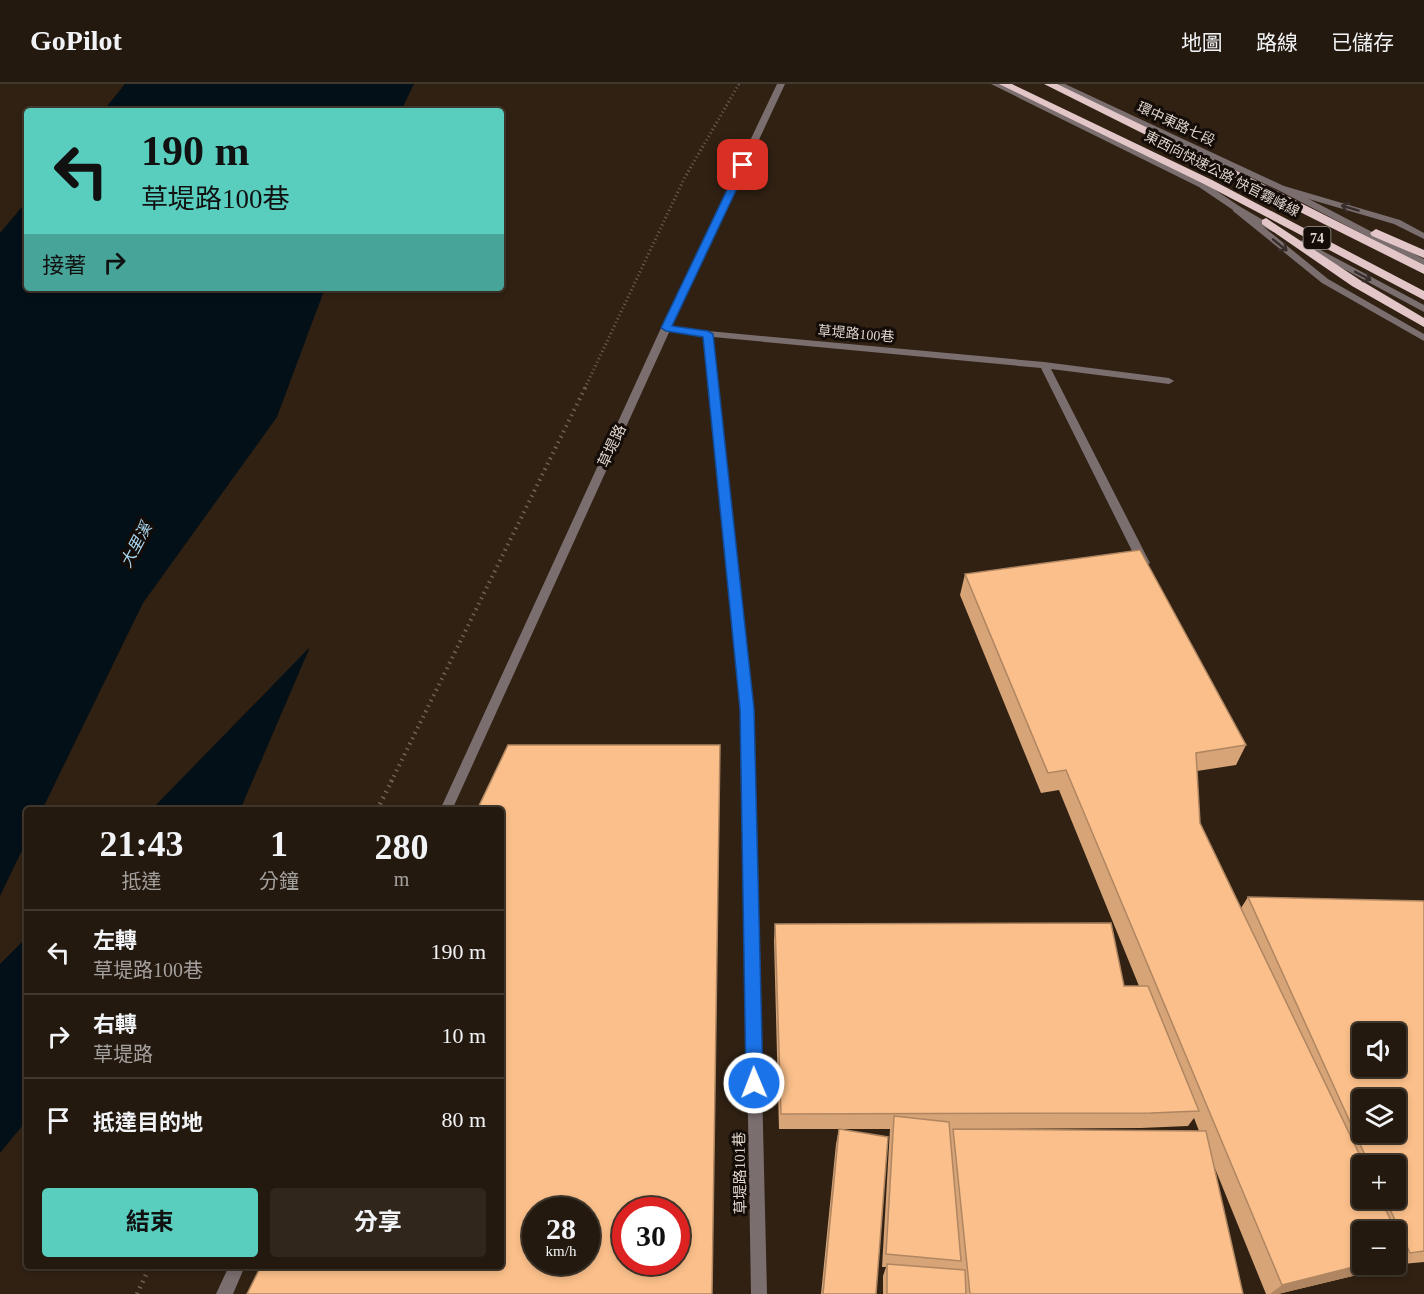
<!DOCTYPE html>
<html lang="zh-TW">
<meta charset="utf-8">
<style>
body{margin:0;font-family:"Times New Roman","Noto Sans TC",serif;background:#30261c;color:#f1f3f6;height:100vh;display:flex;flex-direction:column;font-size:22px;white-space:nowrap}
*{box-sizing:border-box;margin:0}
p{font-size:20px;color:#a3a09e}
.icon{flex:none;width:33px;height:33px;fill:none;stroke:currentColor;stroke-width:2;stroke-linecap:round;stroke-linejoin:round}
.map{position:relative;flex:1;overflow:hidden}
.sheet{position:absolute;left:24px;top:723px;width:480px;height:462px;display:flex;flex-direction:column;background:#24190e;border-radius:6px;box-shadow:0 3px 9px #0003,0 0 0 2px #41382e}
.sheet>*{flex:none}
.guide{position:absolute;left:24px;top:24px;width:480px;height:183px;border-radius:6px;box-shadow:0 3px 9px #0003,0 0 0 2px #41382e;background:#59cebe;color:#111;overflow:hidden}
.tools{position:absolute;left:1352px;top:939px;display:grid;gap:12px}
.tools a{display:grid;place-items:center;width:54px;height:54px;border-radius:6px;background:#24190e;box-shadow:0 3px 9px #0003,0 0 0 2px #41382e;font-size:30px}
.speed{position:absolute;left:522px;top:1113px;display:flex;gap:12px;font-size:30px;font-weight:700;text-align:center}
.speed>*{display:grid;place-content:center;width:78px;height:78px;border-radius:50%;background:#24190e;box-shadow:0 3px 9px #0003,0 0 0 2px #41382e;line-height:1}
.speed small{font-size:15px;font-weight:400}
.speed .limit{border:9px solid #d22;background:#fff;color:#111}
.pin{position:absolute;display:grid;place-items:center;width:51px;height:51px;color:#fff;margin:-26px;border-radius:12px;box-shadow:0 3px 9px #0006}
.me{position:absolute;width:66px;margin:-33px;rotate:359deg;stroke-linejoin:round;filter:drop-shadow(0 0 4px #0008)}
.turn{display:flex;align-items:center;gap:21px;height:126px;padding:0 18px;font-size:27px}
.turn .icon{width:78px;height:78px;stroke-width:2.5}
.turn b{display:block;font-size:42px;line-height:51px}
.then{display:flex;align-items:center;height:57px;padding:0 18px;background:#0003;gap:12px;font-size:22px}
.eta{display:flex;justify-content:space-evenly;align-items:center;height:102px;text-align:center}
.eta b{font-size:36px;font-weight:700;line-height:42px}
.action{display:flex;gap:12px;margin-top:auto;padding:12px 18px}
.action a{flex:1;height:69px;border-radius:6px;background:#59cebe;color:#111;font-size:24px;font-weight:700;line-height:69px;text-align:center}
.action a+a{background:#30261c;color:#f1f3f6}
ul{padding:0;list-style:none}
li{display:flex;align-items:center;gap:18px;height:84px;padding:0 18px;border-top:2px solid #41382e}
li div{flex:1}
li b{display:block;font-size:22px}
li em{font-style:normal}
header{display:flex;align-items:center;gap:36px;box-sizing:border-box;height:84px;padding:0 30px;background:#24190e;border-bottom:2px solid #41382e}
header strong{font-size:28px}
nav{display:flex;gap:33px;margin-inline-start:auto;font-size:21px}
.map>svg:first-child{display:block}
</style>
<header>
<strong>GoPilot</strong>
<nav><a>地圖</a><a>路線</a><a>已儲存</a></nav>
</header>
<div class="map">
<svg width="1424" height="1210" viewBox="0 0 1424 1210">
<rect width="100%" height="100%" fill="#302113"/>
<path fill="#041017" d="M125 0H414L401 27H103Z
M27 117V204H325L277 333 143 519 42 726H27V756L0 812V149Z
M310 563 240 726H151Z
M27 853V1036L0 1069V880Z"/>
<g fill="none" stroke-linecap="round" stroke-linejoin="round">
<path stroke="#706256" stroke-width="3" stroke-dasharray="1 3" stroke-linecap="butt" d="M585 304 684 95 739 0"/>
<path stroke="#706256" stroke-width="4" stroke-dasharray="1.5 4.5" stroke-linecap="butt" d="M391 698 586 302"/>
<path stroke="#706256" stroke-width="4.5" stroke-dasharray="1.5 5" stroke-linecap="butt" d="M377 726 392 696
M137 1210 150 1182"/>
<path fill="#7a6e6f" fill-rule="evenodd" d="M1278 102H1284L1400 136 1424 149V155L1394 140 1278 106Z
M1233 123H1239L1328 195 1424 250V257L1322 199 1233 127Z
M666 241 708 247 1044 278 1169 294 1174 297 1169 300 1051 285 1150 479 1144 483 1138 479 1041 284 713 253 753 625 767 1210H751L741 625 704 252 663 246 661 244Z"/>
<path fill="#7a6e6f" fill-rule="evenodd" d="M777 0H785L671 244 452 726H440L661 244Z
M991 0H1001L1205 99 1239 122 1280 146 1273 148 1233 126 1199 103Z
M1055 0H1065L1284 102 1424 175V182L1278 106Z
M1302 156 1424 221V228L1299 161 1298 159Z
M229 1182H245L233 1210H216Z"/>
<path fill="#e2c6c8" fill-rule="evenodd" d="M999 0H1012L1212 96 1424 207V216L1204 100Z
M1044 0H1057L1235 86 1424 181V190Z
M1266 134 1360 196 1424 234V243L1352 202 1262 140V136Z
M1376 145 1424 166V174L1372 152 1370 149Z"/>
</g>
<path fill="#d7a477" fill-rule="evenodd" d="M965 490 1246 661 1236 681 1197 687 1200 739 1241 824 1248 813 1424 817V1178L1392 1181 1390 1183 1278 1210H1266L1214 1082 1243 1210H883V1192L886 1183H882L890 1045H779L774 857 775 840 1124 902H1139L1059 706 1041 709 960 511ZM1194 1034 1199 1047 960 1045 1141 1044 1188 1042ZM1362 1082H1395V1114H1362ZM1395 1148V1180H1362Z
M839 1045 876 1210H821L836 1060Z"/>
<path fill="#af8661" d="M1407 1170 1395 1179V1173Z
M1365 1180H1393L1390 1183 1278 1210H1270L1282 1201Z"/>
<path fill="#fabf8a" stroke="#af8661" stroke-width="1.5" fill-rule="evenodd" d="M1140 466 1246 661 1196 669 1200 739 1365 1082H1362V1114H1380L1407 1170 1395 1173V1148H1362V1180H1365L1282 1201 1066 686 1048 689 965 490Z
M508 661H720L712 1210H247L261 1182H501V726H477ZM536 1126H586V1178H536ZM626 1126H676V1178H626Z
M1248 813 1424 817V1167L1410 1169 1385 1114H1395V1082H1370ZM1362 950H1395V982H1362ZM1362 1016H1395V1048H1362Z
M1111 839 1124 902H1148L1199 1027 1151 1029 781 1030 775 840Z
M894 1032 949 1038 961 1177 886 1170Z
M839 1045 888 1053 876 1210H823Z
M953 1045 1206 1047 1243 1210H970Z
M887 1180 965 1186 966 1210H887Z"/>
<defs><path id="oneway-shaft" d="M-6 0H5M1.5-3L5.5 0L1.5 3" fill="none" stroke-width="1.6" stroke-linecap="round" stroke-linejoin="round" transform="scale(1.5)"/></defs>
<g stroke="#372e2b">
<use href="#oneway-shaft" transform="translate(1350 124) rotate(-163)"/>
<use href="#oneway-shaft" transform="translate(1280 161) rotate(39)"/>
<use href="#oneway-shaft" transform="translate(1363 192) rotate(28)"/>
</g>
<path fill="#1a73e8" stroke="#114b97" stroke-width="1.5" d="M740 79 748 81 672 242 708 247 713 250 754 625 763 999 761 1005 754 1008 748 1005 746 999 740 625 703 253 666 247 661 244Z"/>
<g text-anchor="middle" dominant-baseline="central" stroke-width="6" stroke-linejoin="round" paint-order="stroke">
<g font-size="14" fill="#dfd5cc" stroke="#130c07">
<text transform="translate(1176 40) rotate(25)">環中東路七段</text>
<text transform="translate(1222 90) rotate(27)">東西向快速公路 快官霧峰線</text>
<text transform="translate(856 250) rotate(5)">草堤路100巷</text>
</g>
<rect fill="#130c07" stroke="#a29991" stroke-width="1.5" x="1303.5" y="143" width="27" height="22" rx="4.5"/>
<g font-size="14" font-weight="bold" fill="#dfd5cc">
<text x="1317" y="154">74</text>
</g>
<g font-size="15" fill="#dfd5cc" stroke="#130c07">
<text transform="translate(612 362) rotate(-65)">草堤路</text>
<text transform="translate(740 1089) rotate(-91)">草堤路101巷</text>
</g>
<g font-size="16" font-style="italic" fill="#a8d6f0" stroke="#130c07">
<text transform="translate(136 461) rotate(-62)">大里溪</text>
</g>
</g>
</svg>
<div class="tools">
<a><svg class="icon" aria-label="sound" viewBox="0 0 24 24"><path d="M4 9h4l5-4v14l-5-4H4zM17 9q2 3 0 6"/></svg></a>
<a><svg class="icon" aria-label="layers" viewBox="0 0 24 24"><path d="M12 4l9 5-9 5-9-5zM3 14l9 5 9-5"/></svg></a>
<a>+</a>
<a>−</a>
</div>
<div class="speed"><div>28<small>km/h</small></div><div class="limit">30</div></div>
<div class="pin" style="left:743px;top:81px;background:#d93025"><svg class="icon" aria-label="arrive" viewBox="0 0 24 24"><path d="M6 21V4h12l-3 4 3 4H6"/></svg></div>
<svg class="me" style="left:754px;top:999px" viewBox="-20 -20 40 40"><circle r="17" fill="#1a73e8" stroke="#fff" stroke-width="3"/><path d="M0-11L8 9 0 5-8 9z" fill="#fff"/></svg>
<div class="guide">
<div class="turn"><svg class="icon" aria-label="left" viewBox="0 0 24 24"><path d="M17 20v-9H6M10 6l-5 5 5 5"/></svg><div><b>190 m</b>草堤路100巷</div></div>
<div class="then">接著<svg class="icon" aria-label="right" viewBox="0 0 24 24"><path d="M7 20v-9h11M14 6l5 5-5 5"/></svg></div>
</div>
<section class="sheet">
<div class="eta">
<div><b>21:43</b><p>抵達</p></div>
<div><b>1</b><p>分鐘</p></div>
<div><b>280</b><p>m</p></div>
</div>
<ul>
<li><svg class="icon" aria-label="left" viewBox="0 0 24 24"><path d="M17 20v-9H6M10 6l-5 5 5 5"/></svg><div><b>左轉</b><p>草堤路100巷</p></div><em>190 m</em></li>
<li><svg class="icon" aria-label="right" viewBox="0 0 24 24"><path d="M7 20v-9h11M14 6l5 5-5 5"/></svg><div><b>右轉</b><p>草堤路</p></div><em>10 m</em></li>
<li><svg class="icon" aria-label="arrive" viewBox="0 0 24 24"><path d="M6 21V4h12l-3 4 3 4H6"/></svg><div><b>抵達目的地</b></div><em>80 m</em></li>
</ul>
<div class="action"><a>結束</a><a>分享</a></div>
</section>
</div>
